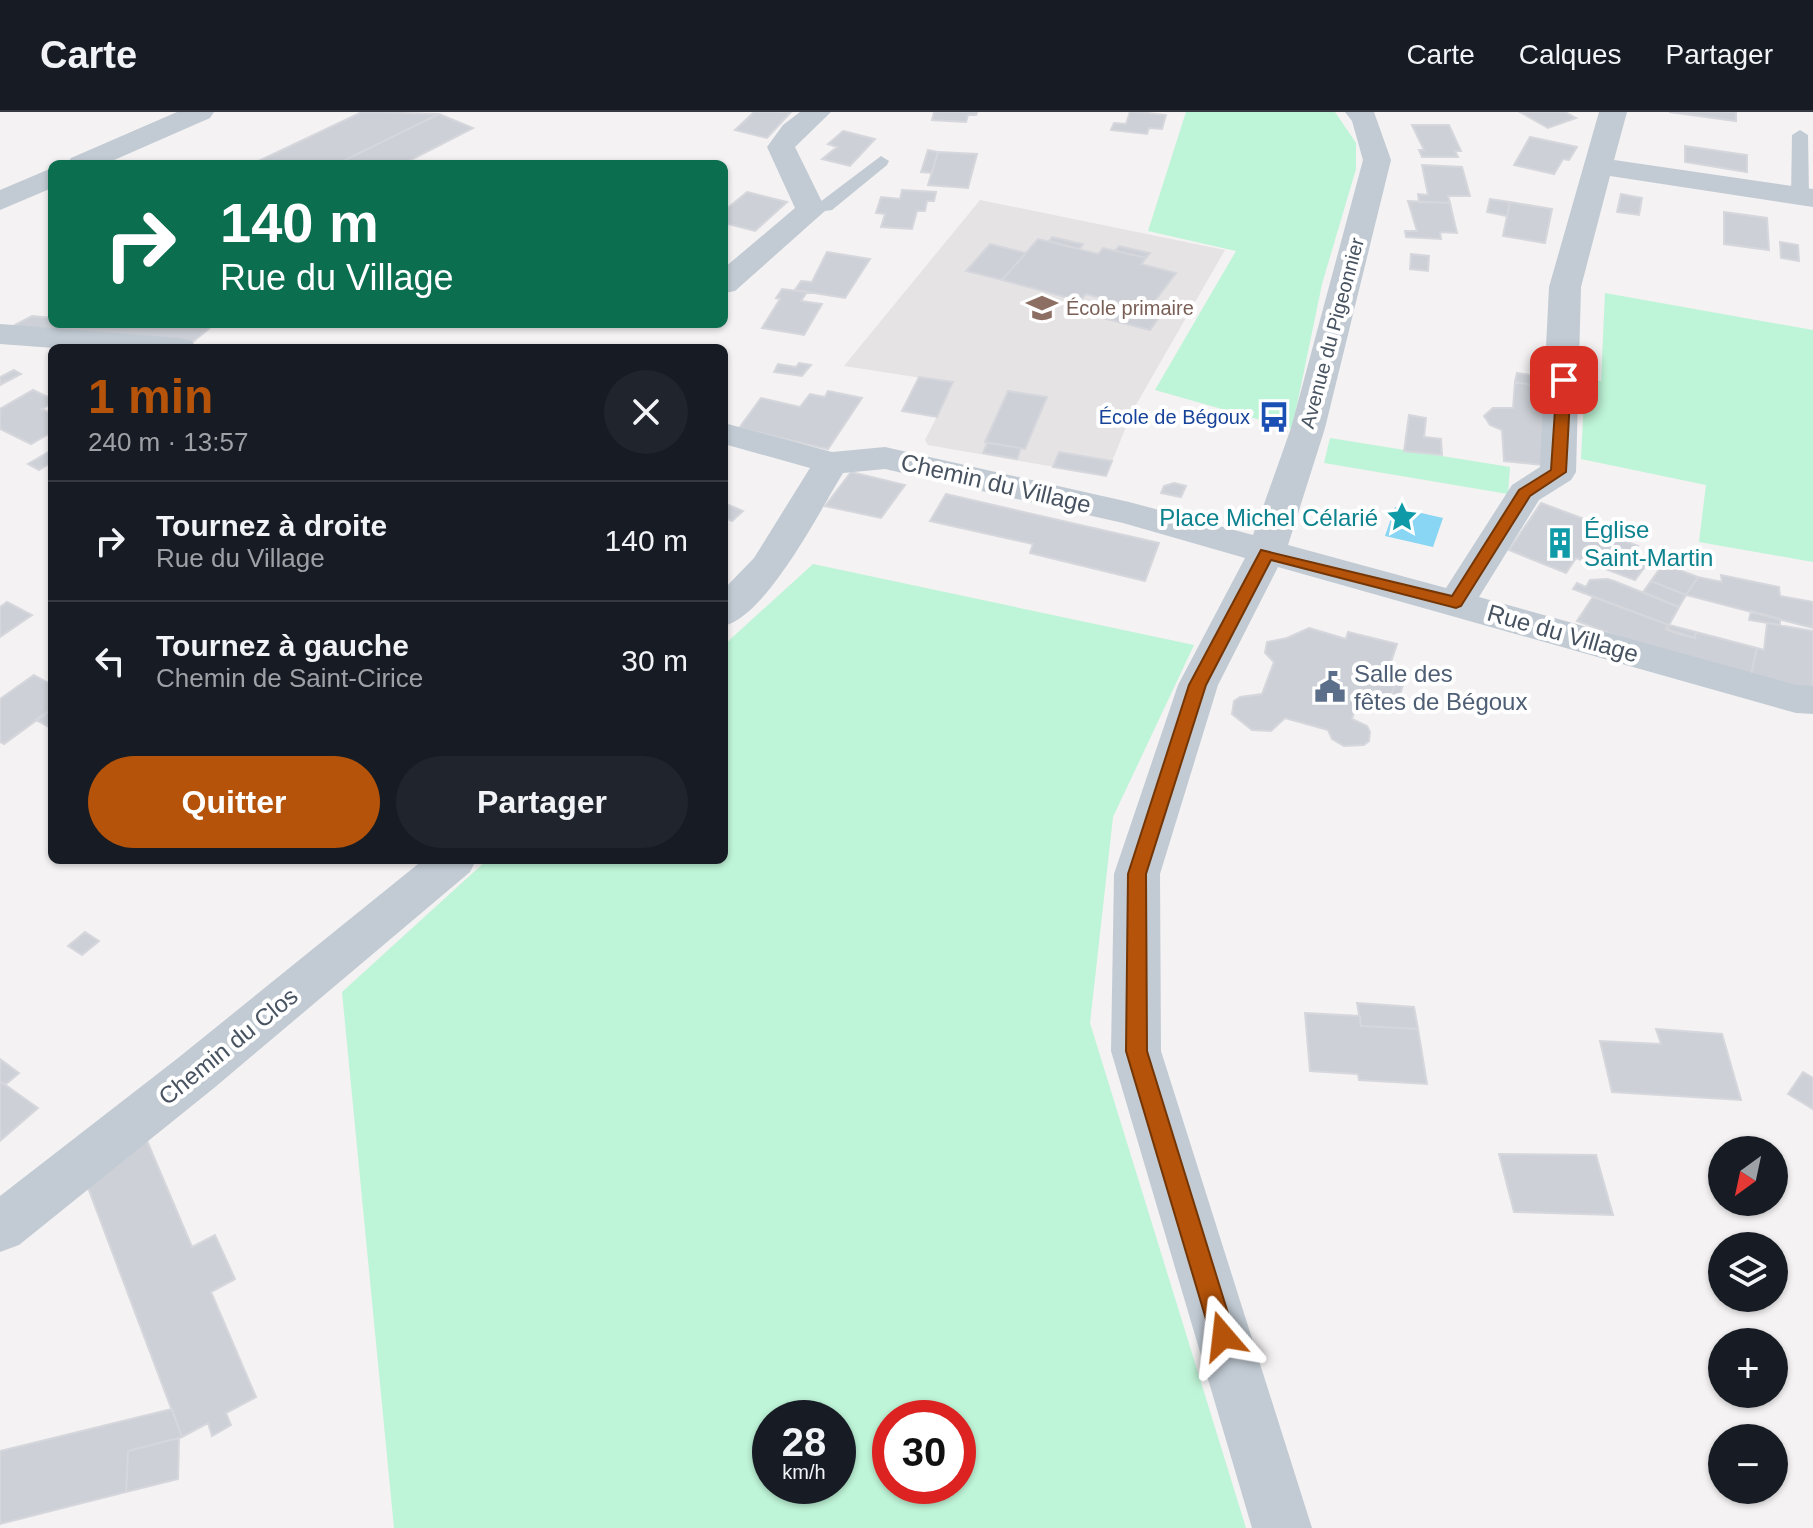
<!DOCTYPE html>
<html lang="fr">
<meta charset="utf-8">
<style>
body{margin:0;font-family:Arial,sans-serif;background:#20242c;color:#f1f3f6;height:100vh;display:flex;flex-direction:column;font-size:30px;white-space:nowrap}
*{box-sizing:border-box;margin:0}
p{font-size:26px;color:#9ea1a6}
.icon{flex:none;width:44px;height:44px;fill:none;stroke:currentColor;stroke-width:2;stroke-linecap:round;stroke-linejoin:round}
.map{position:relative;flex:1;overflow:hidden}
.side{position:absolute;left:48px;top:232px;width:680px;height:520px;display:flex;flex-direction:column;background:#171b24;border-radius:12px;box-shadow:0 2px 6px #0004}
.side>*{flex:none}
.guide{position:absolute;left:48px;top:48px;width:680px;height:168px;border-radius:12px;box-shadow:0 2px 6px #0004;background:#0b6e4f;color:#fff;overflow:hidden}
.needle{width:52px;rotate:213deg}
.buttons{position:absolute;left:1708px;top:1024px;display:grid;gap:16px}
.buttons a{display:grid;place-items:center;width:80px;height:80px;border-radius:50%;background:#171b24;box-shadow:0 2px 6px #0004;font-size:40px}
.speed{position:absolute;left:752px;top:1288px;display:flex;gap:16px;font-size:40px;font-weight:700;text-align:center}
.speed>*{display:grid;place-content:center;width:104px;height:104px;border-radius:50%;background:#171b24;box-shadow:0 2px 6px #0004;line-height:1}
.speed small{font-size:20px;font-weight:400}
.speed .limit{border:12px solid #d22;background:#fff;color:#111}
.pin{position:absolute;display:grid;place-items:center;width:68px;height:68px;color:#fff;margin:-34px;border-radius:16px;box-shadow:0 4px 12px #0006}
.me{position:absolute;width:88px;margin:-44px;rotate:343deg;stroke-linejoin:round;filter:drop-shadow(0 0 6px #0008)}
.turn{display:flex;align-items:center;gap:28px;height:168px;padding:0 40px;font-size:36px}
.turn .icon{width:104px;height:104px;stroke-width:2.5}
.turn b{display:block;font-size:56px;line-height:68px}
.round{display:grid;place-items:center;flex:none;width:84px;height:84px;border-radius:42px;background:#20242c}
.head{display:flex;align-items:center;justify-content:space-between;height:136px;padding:0 40px}
h1{font-size:48px;font-weight:700;line-height:60px;color:#b45309}
.primary-button{display:flex;gap:16px;margin-top:auto;padding:16px 40px}
.primary-button a{flex:1;height:92px;border-radius:48px;background:#b45309;color:#fff;font-size:32px;font-weight:700;line-height:92px;text-align:center}
.primary-button a+a{background:#20242c;color:#f1f3f6}
ul{padding:0;list-style:none}
li{display:flex;align-items:center;gap:24px;height:120px;padding:0 40px;border-top:2px solid #363941}
li div{flex:1}
li b{display:block;font-size:30px}
li em{font-style:normal}
header{display:flex;align-items:center;gap:48px;box-sizing:border-box;height:112px;padding:0 40px;background:#171b24;border-bottom:2px solid #363941}
header strong{font-size:38px}
nav{display:flex;gap:44px;margin-inline-start:auto;font-size:28px}
.map>svg:first-child{display:block}
</style>
<header>
<strong>Carte</strong>
<nav><a>Carte</a><a>Calques</a><a>Partager</a></nav>
</header>
<div class="map">
<svg width="1813" height="1416" viewBox="0 0 1813 1416">
<rect width="100%" height="100%" fill="#f4f2f2"/>
<path fill="#e5e3e4" d="M980 88 1225 138 1133 298 1106 364 928 333 925 328 954 271 844 254Z"/>
<path fill="#bef4d7" fill-rule="evenodd" d="M1186 0H1335L1356 31V57L1322 172 1292 317 1155 278 1236 139 1148 119Z
M1605 181 1813 218V450L1699 430 1706 373 1581 347 1585 267 1601 269Z
M1330 326 1510 355 1508 382 1324 351Z
M813 452 1194 533 1113 705 1090 911 1246 1416H394L342 880 487 748H724V533ZM838 1306V1374H770V1306ZM890 1306H958V1374H890Z"/>
<path fill="#88d5f4" d="M1395 395 1443 406 1433 435 1385 424Z"/>
<path fill="#cdd0d6" stroke="#d5d7dd" stroke-width="2" d="M362 0 439 2 337 52H252Z
M754 0H791L767 26 735 18Z
M934 0H977L976 3H968L966 10 932 8Z
M1130 0H1138L1166 3 1162 17 1149 16 1147 22 1111 18 1114 11 1126 12Z
M1520 0H1565L1576 6 1548 16Z
M1669 0H1736V9Z
M439 2 473 16 403 52H337Z
M1412 13H1449L1461 39H1455L1458 45H1422L1419 38H1424Z
M843 19 875 27 850 54 822 47 837 35 828 32Z
M1530 25 1577 35 1569 48 1563 47 1554 62 1514 53Z
M1685 34 1747 43V60L1685 50Z
M928 38 938 40 932 61 921 60Z
M938 40 977 42 968 76 928 73Z
M1422 53 1462 55 1470 84H1448L1450 91 1419 90 1418 82 1428 83Z
M902 78 936 80 934 89H927L925 99H917L912 117 881 115 885 102 876 101 881 85 900 87Z
M747 80 787 90 755 119 724 111V99Z
M1621 82 1642 86 1639 103 1617 100Z
M1490 87 1510 90 1507 104 1487 100Z
M1408 89 1450 91 1457 121 1440 120 1441 127 1406 125 1405 119H1417Z
M1510 90 1552 97 1545 131 1503 124Z
M1724 100 1767 106 1769 138 1724 132Z
M1052 125 1083 132 1079 137 1049 129Z
M1038 127 1098 142 1103 136 1146 146 1141 152 1176 161 1155 189 1168 193 1150 218 1091 203 1104 187 1086 182 1080 189 1002 168Z
M1780 130 1798 133 1799 149 1781 146Z
M990 132 1026 141 1002 168 966 159Z
M1119 134 1150 141 1146 146 1115 139Z
M827 140 870 147 845 186 795 178 801 169 812 170Z
M1411 142 1429 144 1428 159 1410 157Z
M782 177 807 180 801 189 822 192 804 223 762 216 780 187 776 186Z
M32 204 52 206V212H208L211 215 189 233 9 216Z
M799 251 811 253 802 264 774 260 778 252 796 255Z
M14 258 21 262 0 273V265Z
M1517 261 1548 266 1547 275 1515 270Z
M919 265 953 270 937 305 902 299Z
M1515 270 1547 275 1542 353 1504 349 1502 318 1490 313 1484 304 1493 296H1513Z
M33 278 52 287V291L42 297 52 302V320L31 332 0 317V297Z
M828 279 862 286 828 337 739 316 761 286 800 295 810 282 825 285Z
M1008 279 1047 285 1025 337 985 330Z
M1409 303 1426 306 1424 325 1441 327 1442 343 1404 339Z
M987 331 1021 336 1017 347 983 341Z
M52 338V350L39 358 28 352Z
M1059 340 1112 349 1106 364 1053 355Z
M851 360 905 373 881 406 825 394Z
M1174 371 1186 374 1181 385 1161 381 1164 374Z
M946 382 1015 398 1159 431 1145 469 1030 441 1033 432 930 409Z
M724 391 743 399 732 409 724 405Z
M1541 391 1598 412 1593 420 1600 428 1650 448 1635 468 1576 446 1566 461 1509 438Z
M1618 426 1638 434 1633 441 1611 433Z
M1663 452 1698 465 1686 483 1651 469Z
M1721 463 1779 475 1780 484 1813 490V516L1686 483 1698 465 1722 470Z
M1607 467 1614 469 1679 495 1669 513 1573 477 1577 471 1586 475 1590 468Z
M1651 469 1686 483 1679 495 1643 480Z
M1593 485 1669 513 1666 517 1678 522 1695 526 1696 520 1757 536 1751 563 1654 538 1577 509Z
M7 490 32 503 0 525V495Z
M1751 499 1780 507V513L1749 508Z
M1767 511 1813 519V580L1751 563 1757 536 1764 538Z
M1669 513 1696 520 1695 526 1666 517Z
M1309 516 1346 527 1348 520 1397 532 1386 565 1397 568 1388 592 1359 585 1352 607 1367 614 1370 620 1369 629 1364 633 1344 634 1332 627 1328 618 1285 606 1271 619 1252 618 1232 602 1234 589 1240 585 1262 582 1274 550 1265 541 1267 530 1287 526Z
M34 563 52 573V597L4 632 0 630V587Z
M1397 568 1404 570 1396 595 1388 592Z
M52 597V613L49 615 36 608Z
M85 820 99 829 82 843 68 834Z
M1357 891 1414 895 1418 917 1361 914Z
M1305 901 1360 904 1361 914 1418 917 1427 972 1359 968 1358 962 1310 959Z
M1656 917 1722 922 1741 988 1612 980 1600 929 1661 932Z
M0 947 19 961 5 973 0 969Z
M1803 960 1813 966V997L1788 982Z
M0 969 38 996 0 1029Z
M142 1017 192 1135 215 1123 235 1167 211 1180 256 1285 226 1301 231 1313 212 1324 208 1311 182 1325 84 1065Z
M1499 1042 1596 1043 1613 1103 1514 1100Z
M172 1297 182 1325 128 1339 126 1380 0 1412V1339Z
M179 1326 178 1367 126 1380 128 1339Z"/>
<g fill="none" stroke-linecap="round" stroke-linejoin="round">
<path fill="#c2cbd4" fill-rule="evenodd" d="M1800 18 1808 23 1809 84 1800 89 1791 84 1792 23Z
M881 44 889 49 887 53 832 98 805 102V94L820 90Z"/>
<path fill="#c2cbd4" fill-rule="evenodd" d="M177 0H214L210 6 105 52H67L71 46Z
M800 0H831L795 35 826 98 735 179 724 181V156L795 96 767 35 783 13Z
M1345 0H1374L1391 48 1325 316 1288 433 1446 476 1512 373 1540 355 1549 175 1599 0H1627L1614 48 1813 77V95L1610 64 1581 175 1576 360 1571 368 1539 388 1479 485 1796 573 1813 574V602L1796 601 1278 455 1218 573 1160 762 1161 939 1312 1416H1252L1111 939 1114 762 1178 573 1245 446 1123 411 885 357 843 361C819 400 768 502 724 514V477L754 446 810 356 724 332V311L832 340 885 335 1129 390 1253 423 1291 316 1363 48 1352 9Z
M52 56V76L0 98V78Z
M0 212 180 226 192 229 196 236H54L0 232Z
M423 748H476L470 760 214 976 19 1133 0 1140V1084L178 946Z"/>
</g>
<path fill="#b45309" stroke="#753606" stroke-width="2" d="M1564 264 1571 268 1566 360 1530 384 1461 494 1456 496 1271 448 1206 573 1146 762 1147 939 1235 1224 1231 1232 1223 1235 1215 1232 1211 1224 1126 939 1128 762 1189 573 1261 438 1452 484 1519 378 1551 358 1557 268Z"/>
<defs>
<symbol id="school-bare" viewBox="-9 -9 18 18"><path d="M0-5L7-2L0 1L-7-2ZM-4 1L0 2.5L4 1V4Q0 6-4 4Z" fill="#8d6e63" stroke="#fff" stroke-width="2.5" paint-order="stroke"/></symbol>
<symbol id="bus-bare" viewBox="-9 -9 18 18"><path d="M-5-6H5V4H4V6H2V4H-2V6H-4V4H-5ZM-3.5-4V0h7V-4ZM-3.5 1.2v1.5H-2V1.2ZM2 1.2v1.5H3.5V1.2Z" fill="#1a4fb4" stroke="#fff" stroke-width="2.5" paint-order="stroke"/></symbol>
<symbol id="sight-bare" viewBox="-9 -9 18 18"><path d="M0-6L1.8-2.2L6-1.7L2.9 1.2L3.7 5.4L0 3.3L-3.7 5.4L-2.9 1.2L-6-1.7L-1.8-2.2Z" fill="#0f9aa8" stroke="#fff" stroke-width="2.5" paint-order="stroke"/></symbol>
<symbol id="building-bare" viewBox="-9 -9 18 18"><path d="M-4-6H4V6H1V3H-1V6H-4ZM-2.5-4.3h1.7v1.8h-1.7ZM.8-4.3h1.7v1.8H.8ZM-2.5-1h1.7V.8h-1.7ZM.8-1h1.7V.8H.8Z" fill="#0f9aa8" stroke="#fff" stroke-width="2.5" paint-order="stroke"/></symbol>
<symbol id="civic-bare" viewBox="-9 -9 18 18"><path d="M-.6-6.5H3V-4.5H.6V-3L4-1V1h2V6H-6V1h2V-1L-.6-3ZM-1.2 2.5V6h2.4V2.5Z" fill="#5c6f8a" stroke="#fff" stroke-width="2.5" paint-order="stroke"/></symbol>
</defs>
<g fill-rule="evenodd">
<use href="#school-bare" x="1020" y="174" width="44" height="44"/>
<use href="#bus-bare" x="1252" y="283" width="44" height="44"/>
<use href="#sight-bare" x="1380" y="383" width="44" height="44"/>
<use href="#building-bare" x="1538" y="409" width="44" height="44"/>
<use href="#civic-bare" x="1308" y="553" width="44" height="44"/>
</g>
<g text-anchor="middle" dominant-baseline="central" stroke-width="8" stroke-linejoin="round" paint-order="stroke">
<g font-size="20" fill="#785e54" stroke="#fff" text-anchor="start">
<text x="1066" y="196">École primaire</text>
</g>
<g font-size="20" fill="#485361" stroke="#fff">
<text transform="translate(1332 221) rotate(-75)">Avenue du Pigeonnier</text>
</g>
<g font-size="20" fill="#164399" stroke="#fff" text-anchor="end">
<text x="1250" y="305">École de Bégoux</text>
</g>
<g font-size="24" fill="#485361" stroke="#fff">
<text transform="translate(996 371) rotate(13)">Chemin du Village</text>
<text transform="translate(1563 521) rotate(16)">Rue du Village</text>
<text transform="translate(228 934) rotate(-39)">Chemin du Clos</text>
</g>
<g font-size="24" fill="#0d838f" stroke="#fff" text-anchor="end">
<text x="1378" y="405">Place Michel Célarié</text>
<text x="1584" y="417" text-anchor="start">Église<tspan x="1584" dy="28">Saint-Martin</tspan></text>
</g>
<g font-size="24" fill="#4e5e75" stroke="#fff" text-anchor="start">
<text x="1354" y="561">Salle des<tspan x="1354" dy="28">fêtes de Bégoux</tspan></text>
</g>
</g>
</svg>
<div class="buttons">
<a><svg class="needle" viewBox="-14 -14 28 28"><path d="M0-13l5 13h-10z" fill="#e53935"/><path d="M0 13l5-13h-10z" fill="#9ea1a6"/></svg></a>
<a><svg class="icon" aria-label="layers" viewBox="0 0 24 24"><path d="M12 4l9 5-9 5-9-5zM3 14l9 5 9-5"/></svg></a>
<a>+</a>
<a>−</a>
</div>
<div class="speed"><div>28<small>km/h</small></div><div class="limit">30</div></div>
<div class="pin" style="left:1564px;top:268px;background:#d93025"><svg class="icon" aria-label="arrive" viewBox="0 0 24 24"><path d="M6 21V4h12l-3 4 3 4H6"/></svg></div>
<svg class="me" style="left:1223px;top:1224px" viewBox="-20 -20 40 40"><path d="M0-17L14 15 0 8-14 15z" fill="#b45309" stroke="#fff" stroke-width="4"/></svg>
<div class="guide">
<div class="turn"><svg class="icon" aria-label="right" viewBox="0 0 24 24"><path d="M7 20v-9h11M14 6l5 5-5 5"/></svg><div><b>140 m</b>Rue du Village</div></div>
</div>
<section class="side">
<div class="head"><div><h1>1 min</h1><p>240 m · 13:57</p></div><a class="round"><svg class="icon" aria-label="close" viewBox="0 0 24 24"><path d="M6 6l12 12M18 6L6 18"/></svg></a></div>
<ul>
<li><svg class="icon" aria-label="right" viewBox="0 0 24 24"><path d="M7 20v-9h11M14 6l5 5-5 5"/></svg><div><b>Tournez à droite</b><p>Rue du Village</p></div><em>140 m</em></li>
<li><svg class="icon" aria-label="left" viewBox="0 0 24 24"><path d="M17 20v-9H6M10 6l-5 5 5 5"/></svg><div><b>Tournez à gauche</b><p>Chemin de Saint-Cirice</p></div><em>30 m</em></li>
</ul>
<div class="primary-button"><a>Quitter</a><a>Partager</a></div>
</section>
</div>
